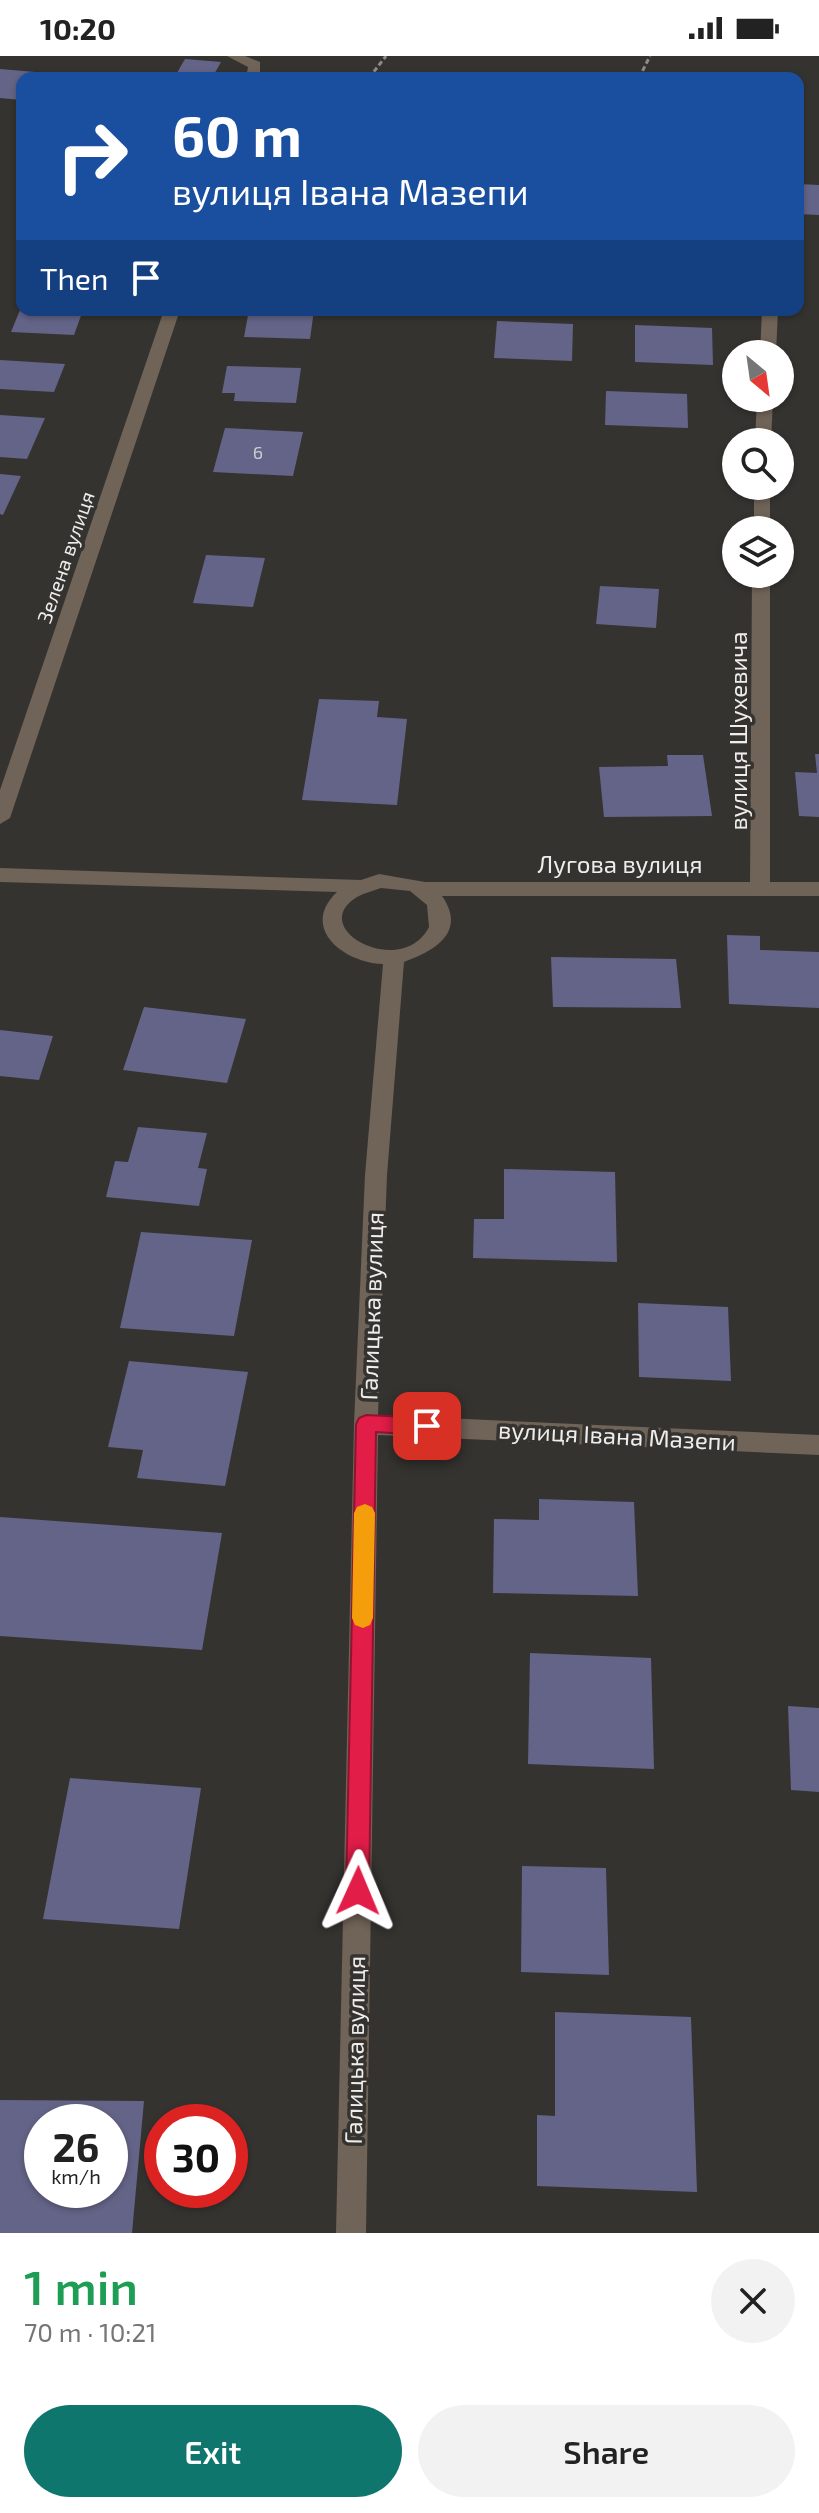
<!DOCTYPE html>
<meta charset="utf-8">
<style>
body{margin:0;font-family:"Exo 2",sans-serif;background:#f2f2f2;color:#222;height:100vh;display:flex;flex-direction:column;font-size:30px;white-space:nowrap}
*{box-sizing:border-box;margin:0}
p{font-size:26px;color:#767676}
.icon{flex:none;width:44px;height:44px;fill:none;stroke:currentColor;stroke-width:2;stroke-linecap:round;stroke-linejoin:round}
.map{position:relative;height:2177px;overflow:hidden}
.side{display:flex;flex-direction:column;background:#fff;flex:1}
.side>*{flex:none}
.banner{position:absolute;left:16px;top:16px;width:788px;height:244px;border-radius:16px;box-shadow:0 2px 6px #0004;background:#1a4fa0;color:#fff;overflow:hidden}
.needle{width:52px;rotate:151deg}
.controls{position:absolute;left:722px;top:284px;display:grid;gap:16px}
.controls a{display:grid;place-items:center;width:72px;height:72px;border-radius:50%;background:#fff;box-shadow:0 2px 6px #0004;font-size:40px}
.speed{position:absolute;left:24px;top:2048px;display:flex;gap:16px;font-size:40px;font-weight:700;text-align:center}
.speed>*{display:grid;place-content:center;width:104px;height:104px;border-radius:50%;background:#fff;box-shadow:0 2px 6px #0004;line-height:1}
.speed small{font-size:20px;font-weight:400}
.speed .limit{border:12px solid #d22;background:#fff;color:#111}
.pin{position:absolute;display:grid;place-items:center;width:68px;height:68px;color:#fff;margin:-34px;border-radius:16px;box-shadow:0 4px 12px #0006}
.me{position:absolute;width:88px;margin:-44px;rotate:1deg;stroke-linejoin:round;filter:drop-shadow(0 0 6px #0008)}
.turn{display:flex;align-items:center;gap:28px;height:168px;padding:0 24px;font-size:36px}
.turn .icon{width:104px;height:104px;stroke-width:2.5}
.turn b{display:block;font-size:56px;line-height:68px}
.then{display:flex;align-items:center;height:76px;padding:0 24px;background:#0003;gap:16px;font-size:30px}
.round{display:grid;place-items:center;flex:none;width:84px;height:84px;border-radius:42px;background:#f2f2f2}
.headline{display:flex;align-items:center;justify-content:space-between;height:136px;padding:0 24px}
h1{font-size:48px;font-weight:600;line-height:60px;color:#1e9e55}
.action{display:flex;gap:16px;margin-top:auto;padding:16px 24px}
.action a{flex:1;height:92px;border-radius:48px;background:#0f766e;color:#fff;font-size:32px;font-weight:600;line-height:92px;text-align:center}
.action a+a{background:#f2f2f2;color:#222}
.status{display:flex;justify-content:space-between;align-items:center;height:56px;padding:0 40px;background:#fff;direction:ltr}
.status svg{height:22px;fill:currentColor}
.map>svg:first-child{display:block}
</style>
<div class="status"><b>10:20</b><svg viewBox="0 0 49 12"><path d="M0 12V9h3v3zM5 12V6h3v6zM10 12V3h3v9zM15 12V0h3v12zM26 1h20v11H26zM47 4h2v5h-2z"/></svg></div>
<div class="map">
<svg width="819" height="2177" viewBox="0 0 819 2177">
<rect width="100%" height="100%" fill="#353330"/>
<path fill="#646488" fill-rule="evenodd" d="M185 3 221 6 212 22H174Z
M0 13 82 20V22H22V44L0 42Z
M798 128 819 129V159L798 158Z
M20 254H83L74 279 11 276Z
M249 254H314L310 283 244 281Z
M497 265 573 268 572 305 494 302Z
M635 269 712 272 713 309 635 306Z
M0 304 65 308 54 336 0 333Z
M227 310 301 312 296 347 234 345 235 337H222Z
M606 335 687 338 688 372 605 369Z
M0 359 45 362 27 403 0 401Z
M225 372 303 376 293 420 213 416Z
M0 418 21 420 3 459 0 458Z
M206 499 265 502 253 551 193 547Z
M600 530 659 533 656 572 596 568Z
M319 643 379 645 377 661 407 663 397 749 302 744Z
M815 698H819V761L799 760 795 716 817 717Z
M667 699H703L712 760 604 761 599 711 668 710Z
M727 879 760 880V894L819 896V952L729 948Z
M551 901 676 903 681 952 553 951Z
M144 951 246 963 227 1027 123 1014Z
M0 974 53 980 39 1024 0 1020Z
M138 1071 207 1077 198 1112 207 1113 199 1150 106 1141 115 1105 128 1106Z
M504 1113 615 1116 617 1206 473 1202 474 1163H504Z
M141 1176 252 1184 234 1280 120 1272Z
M638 1247 728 1251 731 1325 639 1321Z
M129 1305 248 1316 225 1430 137 1422 143 1394 108 1391Z
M539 1443 634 1446 638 1540 493 1537 494 1463 539 1464Z
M0 1461 222 1477 202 1594 0 1580Z
M530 1597 651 1602 654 1713 528 1708Z
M788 1650 819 1652V1736L791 1734Z
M70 1722 201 1732 179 1873 43 1863Z
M522 1810 606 1812 609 1919 521 1916Z
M555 1956 691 1961 697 2136 537 2130V2059L555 2060Z
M0 2044 144 2045 132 2177H0ZM42 2066H110V2134H42Z"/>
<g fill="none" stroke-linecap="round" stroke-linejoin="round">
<path stroke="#8d8c89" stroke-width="3" stroke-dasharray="5 3" stroke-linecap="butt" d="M369 22 386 0
M639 22 650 0"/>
<path fill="#706357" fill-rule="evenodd" d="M227 0H245L260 6V22H246L248 11Z"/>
<path fill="#706357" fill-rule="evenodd" d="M164 254H180L10 762 0 768V734Z
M762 254H778L776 298H760Z
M757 342H773L771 386H755Z
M754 430H770V474H754Z
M752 518H770V826H819V840H442C467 876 435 895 404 906L387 1119 378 1359 819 1379V1399L378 1379 366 2177H336L354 1368 365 1119 383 908C344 907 299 872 337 836L0 826V812L361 824 379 818 425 826H750ZM381 832 410 835 427 849 429 871C402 924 305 873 357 841 364 837 373 835 381 832Z"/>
</g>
<path fill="#e11d48" stroke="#92132f" stroke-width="2" d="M366 1359 427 1362 434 1365 437 1370 434 1376 427 1379 376 1376 369 1835 366 1842 358 1846 349 1842 346 1835 356 1368 359 1362Z"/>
<path fill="#f59e0b" d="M365 1448 372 1451 375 1457 373 1562 370 1569 363 1572 355 1569 352 1562 354 1457 357 1451Z"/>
<g text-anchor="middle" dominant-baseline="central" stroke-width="7" stroke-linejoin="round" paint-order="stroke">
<g font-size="18" fill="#cccbd2">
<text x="258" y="396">6</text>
</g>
<g font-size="20" fill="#eeedeb" stroke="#353330">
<text transform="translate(65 501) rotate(-71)">Зелена вулиця</text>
</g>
<g font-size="24" fill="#eeedeb" stroke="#353330">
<text transform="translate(737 675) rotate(-90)">вулиця Шухевича</text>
<text x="620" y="807">Лугова вулиця</text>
<text transform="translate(371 1250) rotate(-88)">Галицька вулиця</text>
<text transform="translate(617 1379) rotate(3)">вулиця Івана Мазепи</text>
<text transform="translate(354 1994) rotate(-89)">Галицька вулиця</text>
</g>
</g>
</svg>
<div class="controls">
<a><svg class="needle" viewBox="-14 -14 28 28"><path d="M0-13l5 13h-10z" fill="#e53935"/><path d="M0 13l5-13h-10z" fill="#767676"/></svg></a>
<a><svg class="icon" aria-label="search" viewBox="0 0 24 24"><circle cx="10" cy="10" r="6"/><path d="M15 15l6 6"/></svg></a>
<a><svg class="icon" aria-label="layers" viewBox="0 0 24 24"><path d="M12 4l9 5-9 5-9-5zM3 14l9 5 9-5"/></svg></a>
</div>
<div class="speed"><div>26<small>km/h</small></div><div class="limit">30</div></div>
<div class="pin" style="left:427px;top:1370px;background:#d93025"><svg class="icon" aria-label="arrive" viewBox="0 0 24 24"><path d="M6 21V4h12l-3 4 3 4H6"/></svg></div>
<svg class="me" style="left:358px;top:1835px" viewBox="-20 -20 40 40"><path d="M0-17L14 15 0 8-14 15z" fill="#e11d48" stroke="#fff" stroke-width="4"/></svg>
<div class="banner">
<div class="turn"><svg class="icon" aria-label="right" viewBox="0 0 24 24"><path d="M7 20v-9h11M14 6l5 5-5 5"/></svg><div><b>60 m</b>вулиця Івана Мазепи</div></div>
<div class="then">Then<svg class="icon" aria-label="arrive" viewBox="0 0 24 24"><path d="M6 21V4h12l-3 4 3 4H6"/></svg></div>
</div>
</div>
<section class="side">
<div class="headline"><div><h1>1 min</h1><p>70 m · 10:21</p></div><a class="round"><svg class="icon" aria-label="close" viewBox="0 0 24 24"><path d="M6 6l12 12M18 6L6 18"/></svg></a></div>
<div class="action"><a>Exit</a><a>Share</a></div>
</section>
